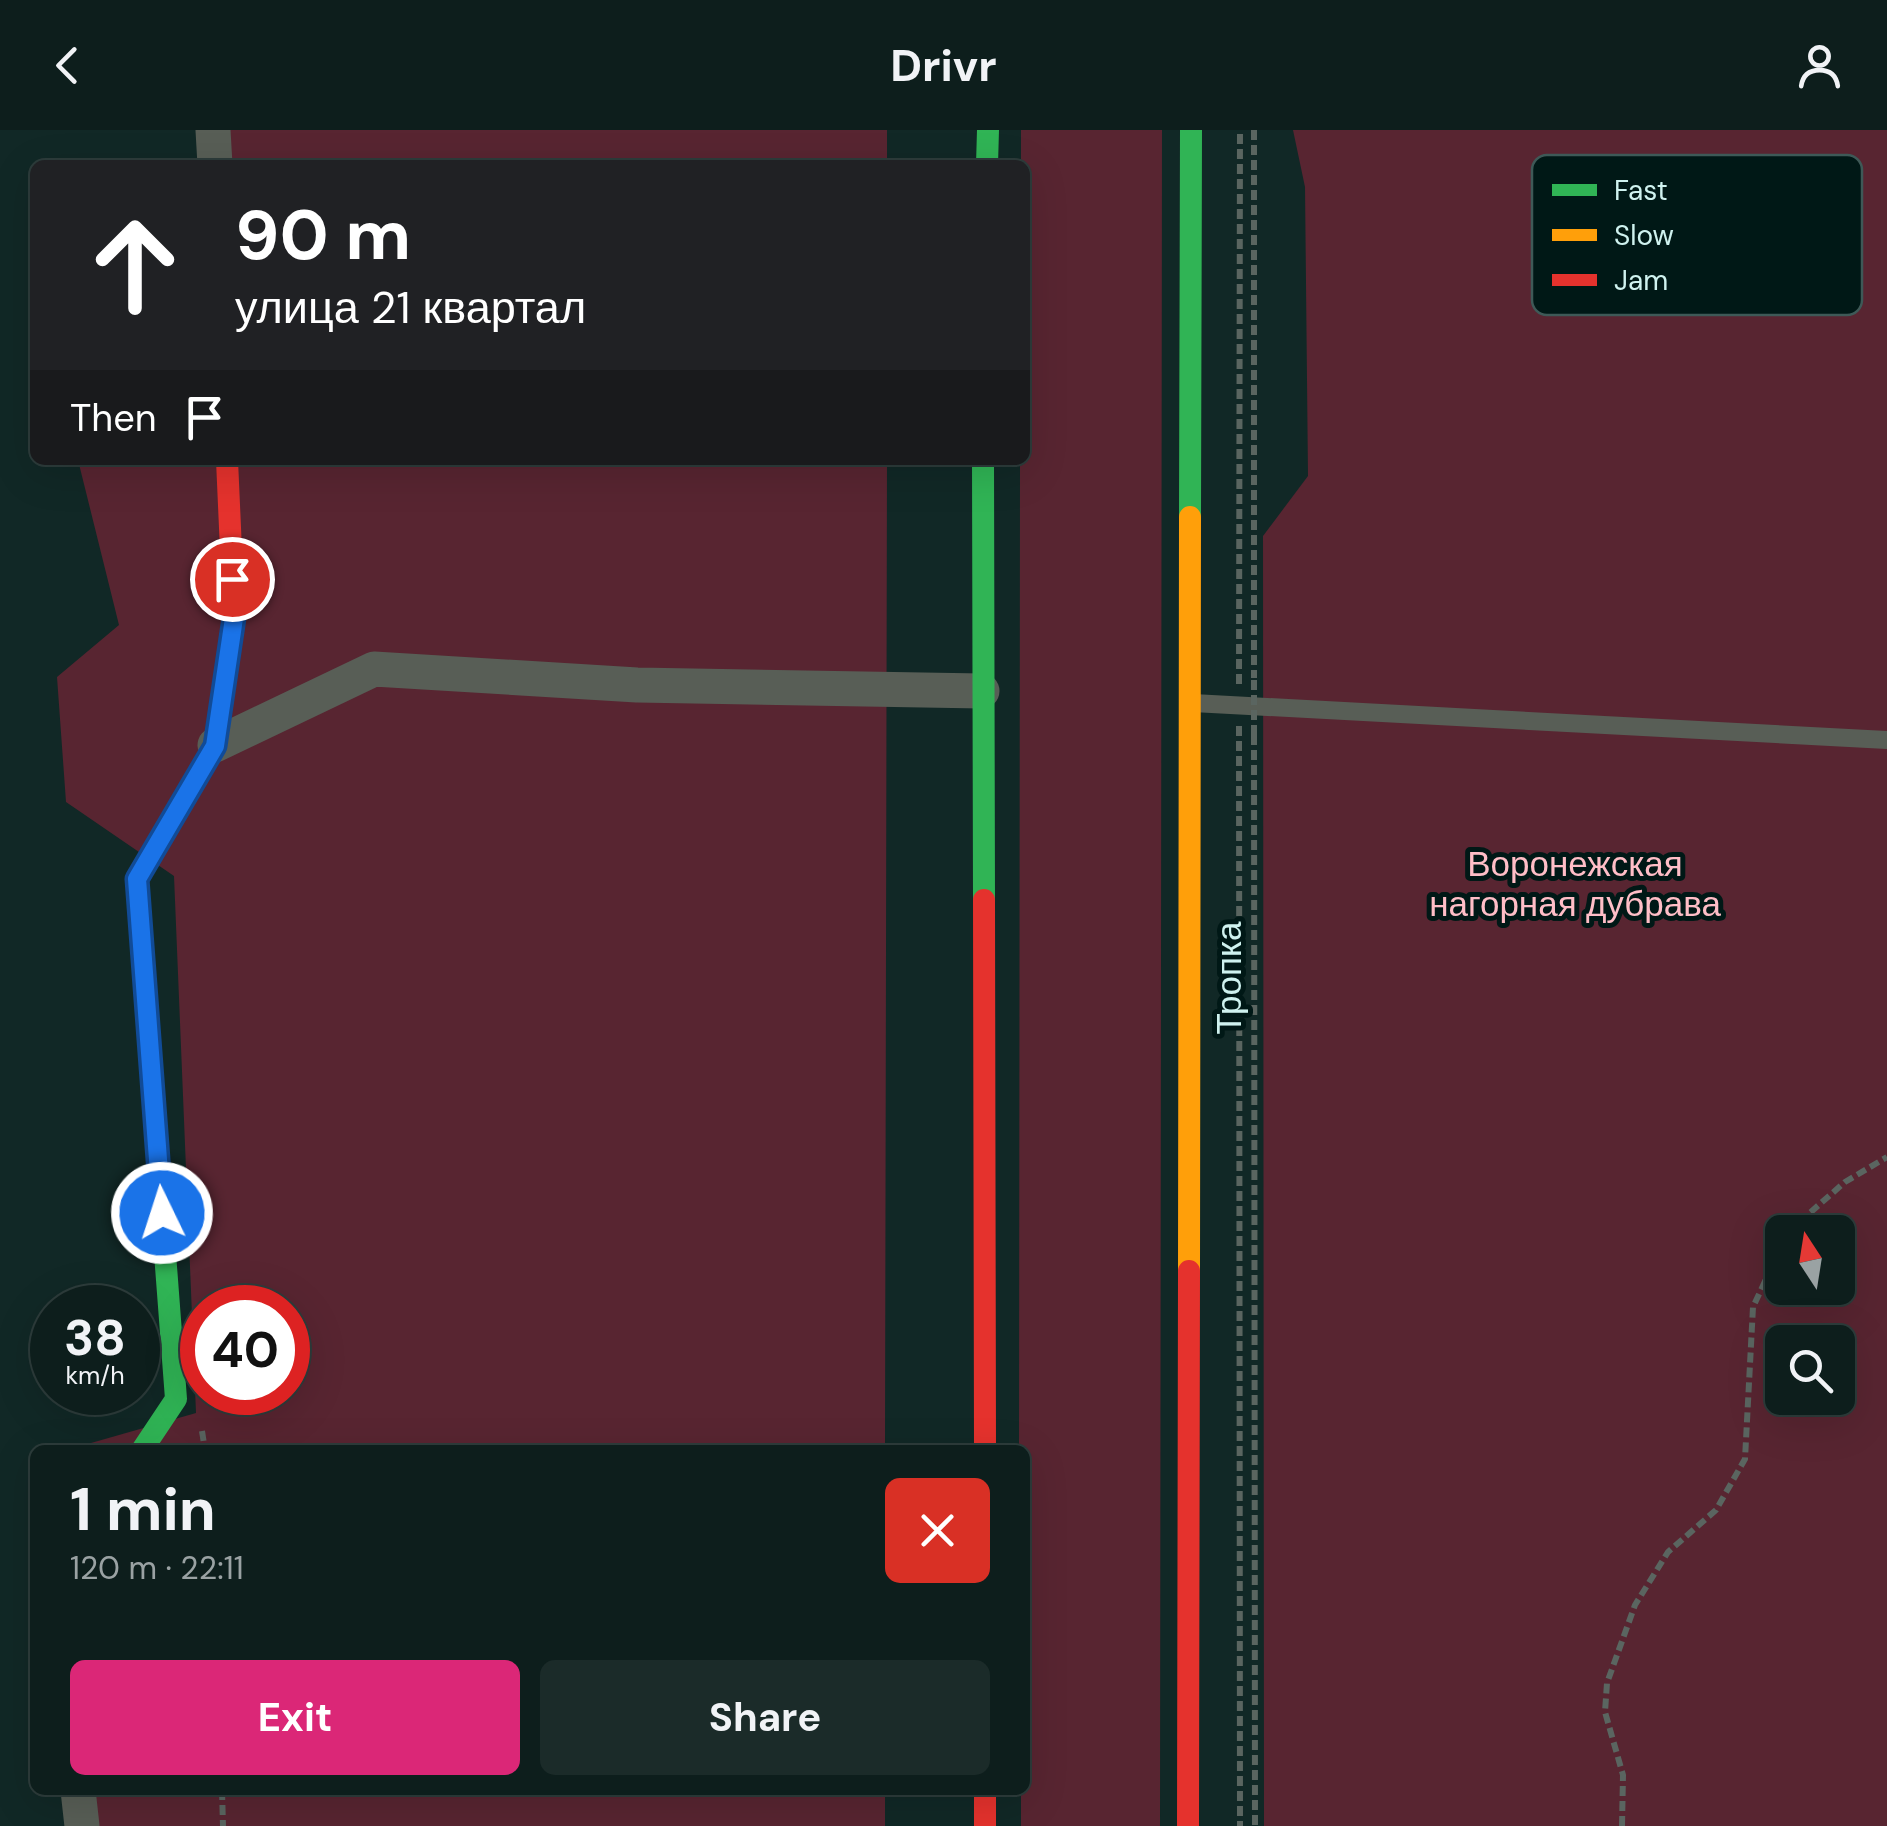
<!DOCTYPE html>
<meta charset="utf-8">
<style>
body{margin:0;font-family:"DM Sans",sans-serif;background:#1b2b29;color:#f1f3f6;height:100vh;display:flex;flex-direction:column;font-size:38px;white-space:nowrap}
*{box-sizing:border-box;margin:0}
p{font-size:32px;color:#9aa2a3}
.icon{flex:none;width:55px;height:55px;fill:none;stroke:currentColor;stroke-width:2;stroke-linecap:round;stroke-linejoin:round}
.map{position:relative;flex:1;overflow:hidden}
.drawer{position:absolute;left:30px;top:1315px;width:1000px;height:350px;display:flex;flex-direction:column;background:#0d1e1c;border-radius:15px;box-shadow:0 10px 40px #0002,0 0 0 2px #2d3c3b}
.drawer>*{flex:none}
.banner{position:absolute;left:30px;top:30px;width:1000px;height:305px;border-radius:15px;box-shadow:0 10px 40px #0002,0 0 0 2px #2d3c3b;background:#202124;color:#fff;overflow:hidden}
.needle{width:65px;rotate:348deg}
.tools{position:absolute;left:1765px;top:1085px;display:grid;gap:20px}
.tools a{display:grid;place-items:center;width:90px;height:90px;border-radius:15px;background:#0d1e1c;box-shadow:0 10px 40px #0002,0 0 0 2px #2d3c3b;font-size:50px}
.speed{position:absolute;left:30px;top:1155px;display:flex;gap:20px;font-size:50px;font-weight:700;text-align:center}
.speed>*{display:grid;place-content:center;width:130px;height:130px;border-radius:50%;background:#0d1e1c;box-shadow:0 10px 40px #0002,0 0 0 2px #2d3c3b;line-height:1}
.speed small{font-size:25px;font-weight:400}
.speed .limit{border:15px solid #d22;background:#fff;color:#111}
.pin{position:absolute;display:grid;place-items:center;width:85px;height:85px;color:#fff;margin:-42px;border:5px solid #fff;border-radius:50%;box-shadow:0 2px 10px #0007}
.me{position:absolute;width:110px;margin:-55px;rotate:356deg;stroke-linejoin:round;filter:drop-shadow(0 0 8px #0008)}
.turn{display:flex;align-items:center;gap:35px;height:210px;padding:0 40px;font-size:45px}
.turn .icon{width:130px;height:130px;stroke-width:2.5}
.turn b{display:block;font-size:70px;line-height:85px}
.then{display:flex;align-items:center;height:95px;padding:0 40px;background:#0003;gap:20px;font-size:38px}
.round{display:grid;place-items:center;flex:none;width:105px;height:105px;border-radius:15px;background:#1b2b29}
.summary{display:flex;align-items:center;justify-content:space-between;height:170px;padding:0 40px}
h1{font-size:60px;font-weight:700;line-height:75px}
.action{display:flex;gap:20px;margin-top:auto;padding:20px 40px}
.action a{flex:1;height:115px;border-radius:15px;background:#db2777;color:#fff;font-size:40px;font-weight:700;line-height:115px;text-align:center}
.action a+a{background:#1b2b29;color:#f1f3f6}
header{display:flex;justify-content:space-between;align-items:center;height:130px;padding:0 40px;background:#0d1e1c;font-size:45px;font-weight:700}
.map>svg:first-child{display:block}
</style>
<header><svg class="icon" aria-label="back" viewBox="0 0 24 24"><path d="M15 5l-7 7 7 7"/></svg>Drivr<svg class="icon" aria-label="person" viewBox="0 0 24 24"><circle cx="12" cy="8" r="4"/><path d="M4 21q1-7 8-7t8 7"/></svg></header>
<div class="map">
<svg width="1887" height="1696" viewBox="0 0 1887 1696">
<rect width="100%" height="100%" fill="#112826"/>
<path fill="#582531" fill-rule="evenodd" d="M217 0H887V35H215Z
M1021 0H1162L1160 1696H1021V1660H1025V1320H1019L1020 330H1025V35H1021Z
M1293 0H1887V1696H1264L1263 406 1308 346 1305 57ZM1782 1102H1838V1158H1782ZM1782 1212H1838V1268H1782Z
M78 330H887L885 1320H91V1313L196 1283 174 746 66 672 57 547 119 495ZM202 1178H288V1262H202Z
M83 1660H885V1696H88Z"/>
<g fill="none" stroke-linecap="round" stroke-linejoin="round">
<path stroke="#5a6560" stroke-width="6" stroke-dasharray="10 5" stroke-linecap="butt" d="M1254 0V548
M1239 554 1240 0
M1239 596 1240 1696
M1254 605 1255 1696
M1788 1102 1845 1052 1887 1027
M202 1301 205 1320
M222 1660 223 1696
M1622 1696 1623 1645 1605 1582 1607 1553 1635 1475 1668 1422 1716 1380 1745 1329 1753 1177 1782 1115"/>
<path stroke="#585e56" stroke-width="18" d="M1193 573 1887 610"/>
<path stroke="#585e56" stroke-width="35" d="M213 0 215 35
M215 615 374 539 637 555 982 561
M78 1660 82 1696"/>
<path stroke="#30b455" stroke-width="22" d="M987 35 988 0
M983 330 984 770
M1190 387 1191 0
M138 766 176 1269 142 1320"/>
<path stroke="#ff9f0a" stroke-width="22" d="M1189 1141 1190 387"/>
<path stroke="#e5322d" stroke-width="22" d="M138 766 137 749 215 615 234 488 227 330
M984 770 985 1320
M985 1660V1696
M1188 1696 1189 1141"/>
<path stroke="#5a6560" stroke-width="6" stroke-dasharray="10 5" stroke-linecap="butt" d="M1254 605V548"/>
</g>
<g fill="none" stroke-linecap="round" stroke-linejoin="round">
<defs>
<path id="route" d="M162 1083 137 749 215 616 234 488 232 449"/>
</defs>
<use href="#route" stroke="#114b97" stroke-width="25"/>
<use href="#route" stroke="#1a73e8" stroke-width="18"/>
</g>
<g text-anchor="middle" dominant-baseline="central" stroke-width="10" stroke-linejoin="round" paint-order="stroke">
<g font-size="35" fill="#ffbec7" stroke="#001816">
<text x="1575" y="734">Воронежская<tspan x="1575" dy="40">нагорная дубрава</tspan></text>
</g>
<g font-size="35" fill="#cff2ef" stroke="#001816">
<text transform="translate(1229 848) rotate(-90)">Тропка</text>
</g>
</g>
<rect x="1532" y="25" width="330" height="160" rx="15" fill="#001816" stroke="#3e5957" stroke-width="2.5"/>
<rect x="1552" y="54" width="45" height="12" fill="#30b455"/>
<rect x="1552" y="99" width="45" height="12" fill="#ff9f0a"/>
<rect x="1552" y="144" width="45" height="12" fill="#e5322d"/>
<g font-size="28" fill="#cff2ef">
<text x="1614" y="70">Fast</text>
<text x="1614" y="115">Slow</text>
<text x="1614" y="160">Jam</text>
</g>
</svg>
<div class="tools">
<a><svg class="needle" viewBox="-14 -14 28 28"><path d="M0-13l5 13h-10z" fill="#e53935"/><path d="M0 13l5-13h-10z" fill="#9aa2a3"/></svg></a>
<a><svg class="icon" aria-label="search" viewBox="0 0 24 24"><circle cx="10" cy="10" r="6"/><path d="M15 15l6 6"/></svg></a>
</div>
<div class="speed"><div>38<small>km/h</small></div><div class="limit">40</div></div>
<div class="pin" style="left:232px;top:449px;background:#d93025"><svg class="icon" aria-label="arrive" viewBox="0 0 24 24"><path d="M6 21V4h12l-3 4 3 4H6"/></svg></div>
<svg class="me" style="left:162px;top:1083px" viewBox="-20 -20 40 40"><circle r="17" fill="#1a73e8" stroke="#fff" stroke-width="3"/><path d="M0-11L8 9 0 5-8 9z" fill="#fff"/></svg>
<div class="banner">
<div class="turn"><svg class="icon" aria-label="ahead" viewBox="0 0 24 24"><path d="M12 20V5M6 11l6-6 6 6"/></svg><div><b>90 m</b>улица 21 квартал</div></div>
<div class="then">Then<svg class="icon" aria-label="arrive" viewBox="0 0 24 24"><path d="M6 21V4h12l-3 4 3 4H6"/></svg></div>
</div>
<section class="drawer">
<div class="summary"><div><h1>1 min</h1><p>120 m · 22:11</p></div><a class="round" style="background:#d93025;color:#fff"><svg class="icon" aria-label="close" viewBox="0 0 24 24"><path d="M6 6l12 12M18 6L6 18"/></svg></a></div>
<div class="action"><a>Exit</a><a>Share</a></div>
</section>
</div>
